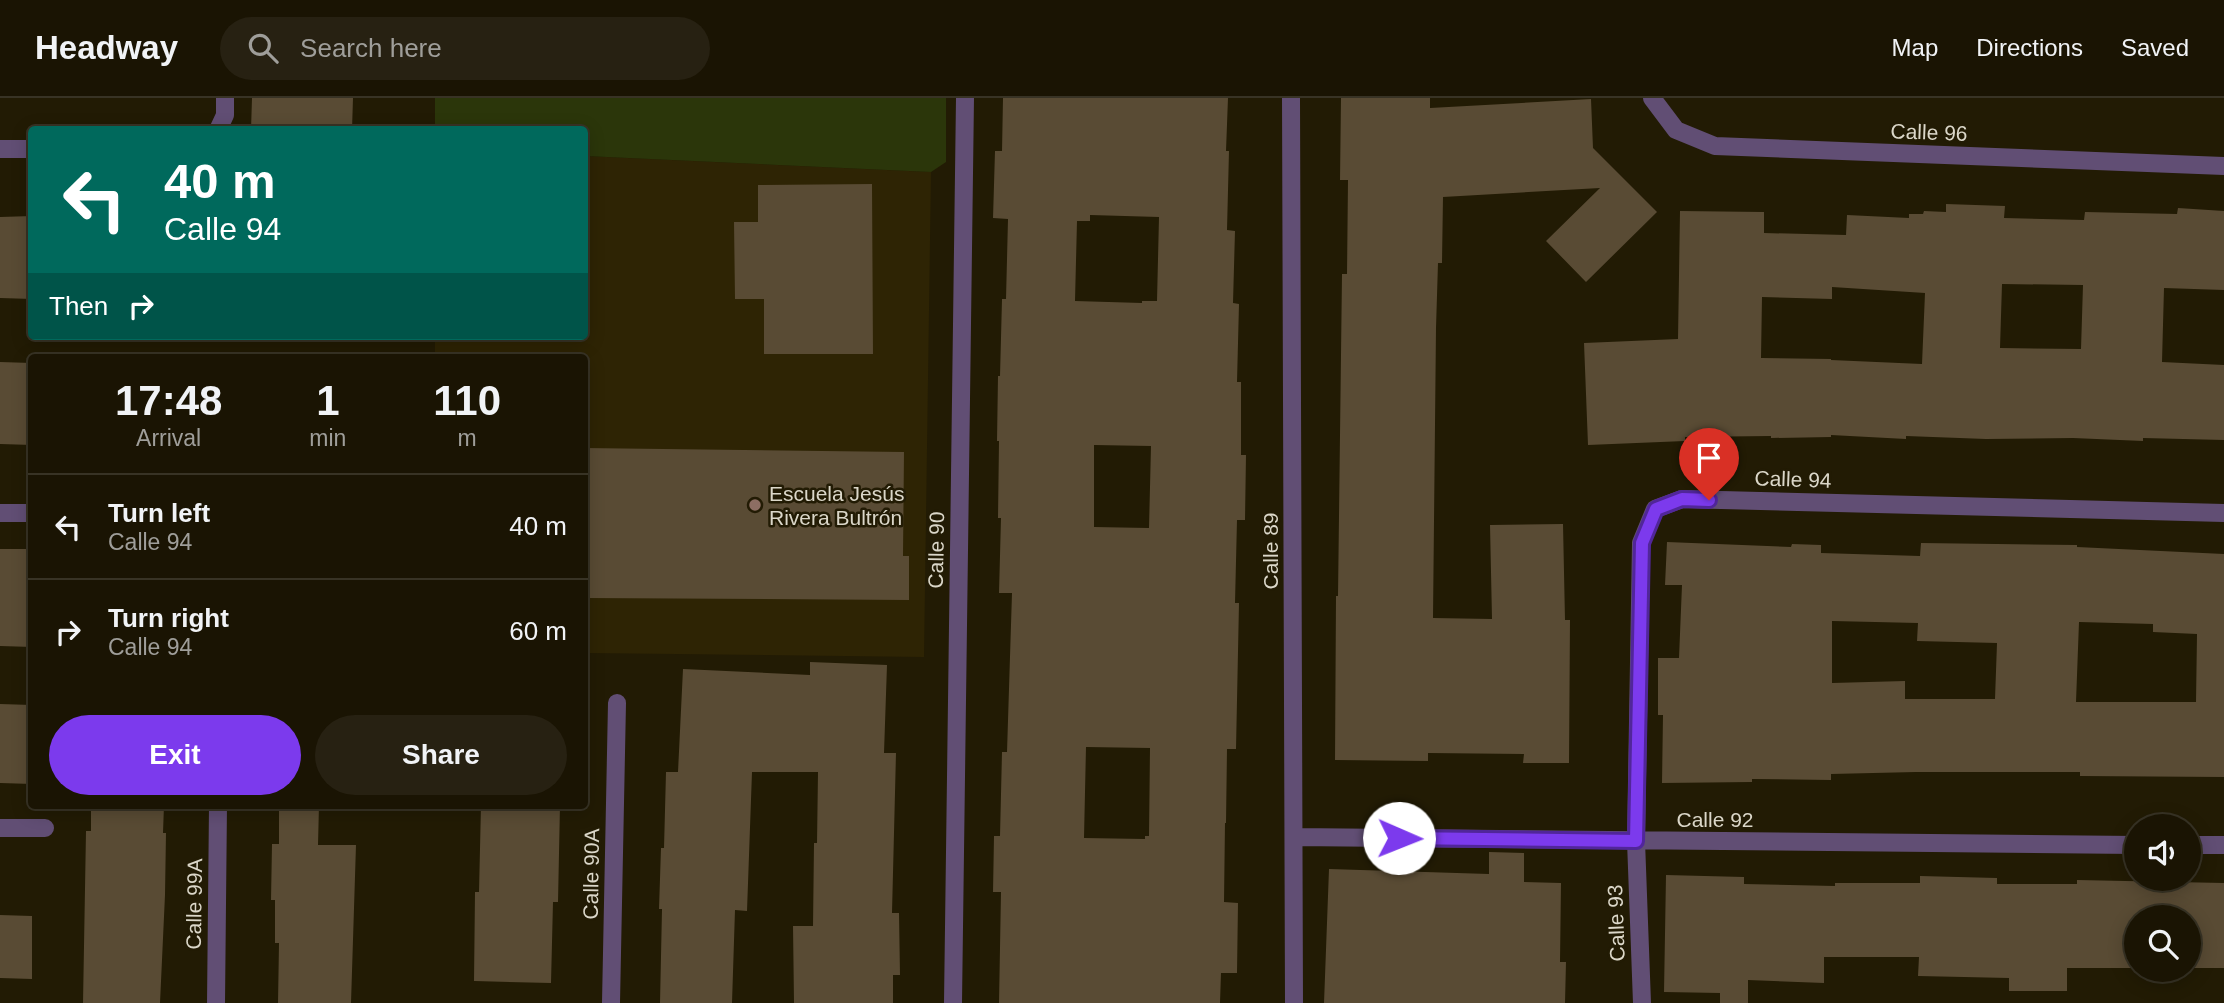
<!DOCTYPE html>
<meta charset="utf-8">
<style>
body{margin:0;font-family:Helvetica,sans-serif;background:#272112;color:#f1f3f6;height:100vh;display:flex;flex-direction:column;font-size:26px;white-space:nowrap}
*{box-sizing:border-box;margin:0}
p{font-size:23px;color:#9f9e9a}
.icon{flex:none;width:38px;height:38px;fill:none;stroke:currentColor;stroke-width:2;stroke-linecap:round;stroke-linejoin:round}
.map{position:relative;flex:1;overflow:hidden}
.drawer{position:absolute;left:28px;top:256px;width:560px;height:455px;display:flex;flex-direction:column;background:#1a1403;border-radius:7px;box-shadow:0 4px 18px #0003,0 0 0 2px #383325}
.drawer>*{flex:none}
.hud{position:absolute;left:28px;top:28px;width:560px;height:214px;border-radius:7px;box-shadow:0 4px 18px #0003,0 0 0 2px #383325;background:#00695c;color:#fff;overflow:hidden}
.controls{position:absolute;left:2124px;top:716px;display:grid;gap:14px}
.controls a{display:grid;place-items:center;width:77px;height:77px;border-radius:50%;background:#1a1403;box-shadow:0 4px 18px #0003,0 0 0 2px #383325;font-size:35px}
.pin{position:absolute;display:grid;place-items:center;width:60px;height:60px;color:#fff;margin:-72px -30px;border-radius:50% 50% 50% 0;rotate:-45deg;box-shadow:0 0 7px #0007}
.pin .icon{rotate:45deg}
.me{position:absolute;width:77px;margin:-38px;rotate:91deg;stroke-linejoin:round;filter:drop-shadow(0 0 5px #0008)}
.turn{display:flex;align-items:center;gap:24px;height:147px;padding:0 21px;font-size:32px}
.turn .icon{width:91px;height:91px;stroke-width:2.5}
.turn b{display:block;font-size:49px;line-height:60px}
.then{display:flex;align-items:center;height:66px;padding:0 21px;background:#0003;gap:14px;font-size:26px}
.eta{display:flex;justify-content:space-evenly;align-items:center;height:119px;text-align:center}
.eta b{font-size:42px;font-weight:800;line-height:49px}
.primary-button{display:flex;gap:14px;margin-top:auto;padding:14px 21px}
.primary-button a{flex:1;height:80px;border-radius:42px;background:#7c3aed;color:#fff;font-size:28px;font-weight:800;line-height:80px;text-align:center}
.primary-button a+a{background:#272112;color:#f1f3f6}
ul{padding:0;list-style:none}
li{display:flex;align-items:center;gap:21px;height:105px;padding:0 21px;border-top:2px solid #383325}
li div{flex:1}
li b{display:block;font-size:26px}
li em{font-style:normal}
header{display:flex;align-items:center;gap:42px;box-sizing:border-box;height:98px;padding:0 35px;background:#1a1403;border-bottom:2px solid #383325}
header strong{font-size:33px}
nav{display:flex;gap:38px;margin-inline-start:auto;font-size:24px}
.search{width:490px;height:63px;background:#272112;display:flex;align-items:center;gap:18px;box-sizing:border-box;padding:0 24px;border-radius:38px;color:#9f9e9a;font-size:26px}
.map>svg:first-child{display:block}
</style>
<header>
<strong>Headway</strong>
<div class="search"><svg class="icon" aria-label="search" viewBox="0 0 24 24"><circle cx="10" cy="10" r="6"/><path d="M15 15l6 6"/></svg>Search here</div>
<nav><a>Map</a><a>Directions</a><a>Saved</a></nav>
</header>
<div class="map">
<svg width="2224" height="905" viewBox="0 0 2224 905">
<rect width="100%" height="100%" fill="#221b04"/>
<path fill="#2e2404" d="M585 58 931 74 924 559 585 555 584 259H435V238H584Z"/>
<path fill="#2b360a" d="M435 0H946V64L931 74 585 58 584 32 435 31Z"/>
<path fill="#594b34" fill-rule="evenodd" d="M252 0H353L352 32H251Z
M1003 0H1228L1226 53H1229L1227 132 1235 133 1233 205 1239 206 1237 284H1241V357H1246L1245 422H1237L1235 505H1239L1236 651H1227L1226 725H1225L1224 804 1238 805 1237 875H1221L1220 905H999L1001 794H993L994 738H1000L1002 654H1007L1012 495H999L1001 420H998L999 343H997L998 278H1000L1002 201H1006L1008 121 993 120 995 53H1002ZM1090 117 1159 119 1157 203H1142V205L1075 203 1077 123H1090ZM1094 347 1151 348 1149 430 1094 429ZM1086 649 1150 650 1149 738H1145V741L1084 740Z
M1341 0H1430V10L1591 1 1593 50 1657 114 1586 184 1546 143 1600 90 1443 99 1442 165H1438L1436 230 1433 520 1492 521 1490 427 1563 426 1565 522H1570L1569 665H1523L1524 656 1428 655V663L1335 662 1336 498H1338L1342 176H1347L1348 82H1340Z
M872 86 873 256H764V201H735L734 124H758V87Z
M1946 106 2005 108 2004 120 2084 122 2085 114 2177 116 2178 110 2224 113V192L2164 190 2162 264 2224 267V342L2143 340V343L2073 340 1986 341 1906 338V341L1831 337V339L1771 340V338L1685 339V343L1588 347 1584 245 1678 241 1680 113 1764 114V135L1846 137 1847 117 1909 120V116H1923L1924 113 1946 114ZM2002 186 2083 187 2081 251 2000 250ZM1832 189 1925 195 1922 266 1831 262V261L1761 260 1762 199 1832 201Z
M32 118V201L0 200V119Z
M0 264 32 265V347L0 346Z
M584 350 904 354 903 458H909V502L584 500Z
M1667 444 1791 449 1792 446 1821 447V455L1920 458 1921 445 2077 447V449L2224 456V679L2080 678V674H1916L1831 676V682L1752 681V684L1662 685 1663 617H1658V560H1679L1682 487H1665ZM1832 523 1918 525 1917 543 1997 545 1995 601H1905V583L1832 585ZM2079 524 2153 526V534L2197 536 2196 604H2076Z
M0 451H32V549L0 548Z
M810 564 887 567 884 655H896L892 815H899L900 877H893V905H794L793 828H813L814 745H817L818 674H752L747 813 735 812 732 905H660L662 811H659L661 750H664L666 674H678L683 571 810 577Z
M0 606 32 607V686L0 685Z
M91 707H164L163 735H166L165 797 160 905H83L86 733H91Z
M279 707H319L318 747H356L351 905H278L279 845H275V802H271L272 746H279Z
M481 707H560L558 804H553L551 885 474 883 475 794H479Z
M1489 754 1524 755V784L1561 785 1560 864H1566L1565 905H1324L1329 771 1489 776Z
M1666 777 1744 779V786L1835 788V785H1920V778L1997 780V786H2077V782L2224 785V870H2189V819H2137V870H2067V893H2009V880L1918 878 1919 859H1824V885L1748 882V905H1720V895L1664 894Z
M0 817 32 818V881L0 880Z"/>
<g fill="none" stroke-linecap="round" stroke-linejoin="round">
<path stroke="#614e74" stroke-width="18" d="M1291 0 1294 905
M1652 0 1676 32 1715 48 2224 68
M218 32 225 17V0
M0 51H32
M0 415H32
M0 730H45
M1294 739 2137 747
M2189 747H2224
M216 905 218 707
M611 905 617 605
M953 905 965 0
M1642 905 1636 743 1641 445 1655 411 1682 401 2224 415"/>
</g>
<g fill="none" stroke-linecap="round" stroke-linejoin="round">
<defs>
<path id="route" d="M1399 740 1636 743 1642 445 1656 411 1682 401 1709 402"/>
</defs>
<use href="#route" stroke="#51269a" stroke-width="18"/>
<use href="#route" stroke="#7c3aed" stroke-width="12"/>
</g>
<circle fill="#8d6e63" stroke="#221b04" stroke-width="2.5" cx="755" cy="407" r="7"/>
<g text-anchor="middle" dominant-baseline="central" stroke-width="5" stroke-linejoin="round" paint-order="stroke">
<g font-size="21" fill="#dbd7c9" stroke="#221b04">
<text transform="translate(1929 34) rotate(2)">Calle 96</text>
<text transform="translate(1793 381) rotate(2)">Calle 94</text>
<text transform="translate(936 452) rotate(-89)">Calle 90</text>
<text transform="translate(1270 453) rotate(-90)">Calle 89</text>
<text x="1715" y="721">Calle 92</text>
<text transform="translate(591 776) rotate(-89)">Calle 90A</text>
<text transform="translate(194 806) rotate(-89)">Calle 99A</text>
<text transform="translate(1616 825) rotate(-92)">Calle 93</text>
</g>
<g font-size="21" fill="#dbd7c9" stroke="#221b04" text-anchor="start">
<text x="769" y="395">Escuela Jesús<tspan x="769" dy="24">Rivera Bultrón</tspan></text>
</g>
</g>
</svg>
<div class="controls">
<a><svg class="icon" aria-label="sound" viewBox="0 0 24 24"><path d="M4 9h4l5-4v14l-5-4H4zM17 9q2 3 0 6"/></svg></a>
<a><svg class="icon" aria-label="search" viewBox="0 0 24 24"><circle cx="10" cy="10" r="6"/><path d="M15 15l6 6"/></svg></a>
</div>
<div class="pin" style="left:1709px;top:402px;background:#d93025"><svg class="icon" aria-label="arrive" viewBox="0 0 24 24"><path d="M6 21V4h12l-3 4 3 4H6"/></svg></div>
<svg class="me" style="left:1399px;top:740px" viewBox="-20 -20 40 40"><circle r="19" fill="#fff"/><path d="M0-13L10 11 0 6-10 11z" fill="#7c3aed"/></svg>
<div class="hud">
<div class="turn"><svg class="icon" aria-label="left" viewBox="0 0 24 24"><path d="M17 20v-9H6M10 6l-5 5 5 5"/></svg><div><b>40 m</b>Calle 94</div></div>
<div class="then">Then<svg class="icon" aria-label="right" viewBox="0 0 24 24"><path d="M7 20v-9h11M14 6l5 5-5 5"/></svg></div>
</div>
<section class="drawer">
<div class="eta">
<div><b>17:48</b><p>Arrival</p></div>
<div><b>1</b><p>min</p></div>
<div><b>110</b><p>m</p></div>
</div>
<ul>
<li><svg class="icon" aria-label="left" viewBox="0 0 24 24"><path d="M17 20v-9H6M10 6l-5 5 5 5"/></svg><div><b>Turn left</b><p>Calle 94</p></div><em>40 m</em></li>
<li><svg class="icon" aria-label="right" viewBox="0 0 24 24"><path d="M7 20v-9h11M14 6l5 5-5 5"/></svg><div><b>Turn right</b><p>Calle 94</p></div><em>60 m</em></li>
</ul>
<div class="primary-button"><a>Exit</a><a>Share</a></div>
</section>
</div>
